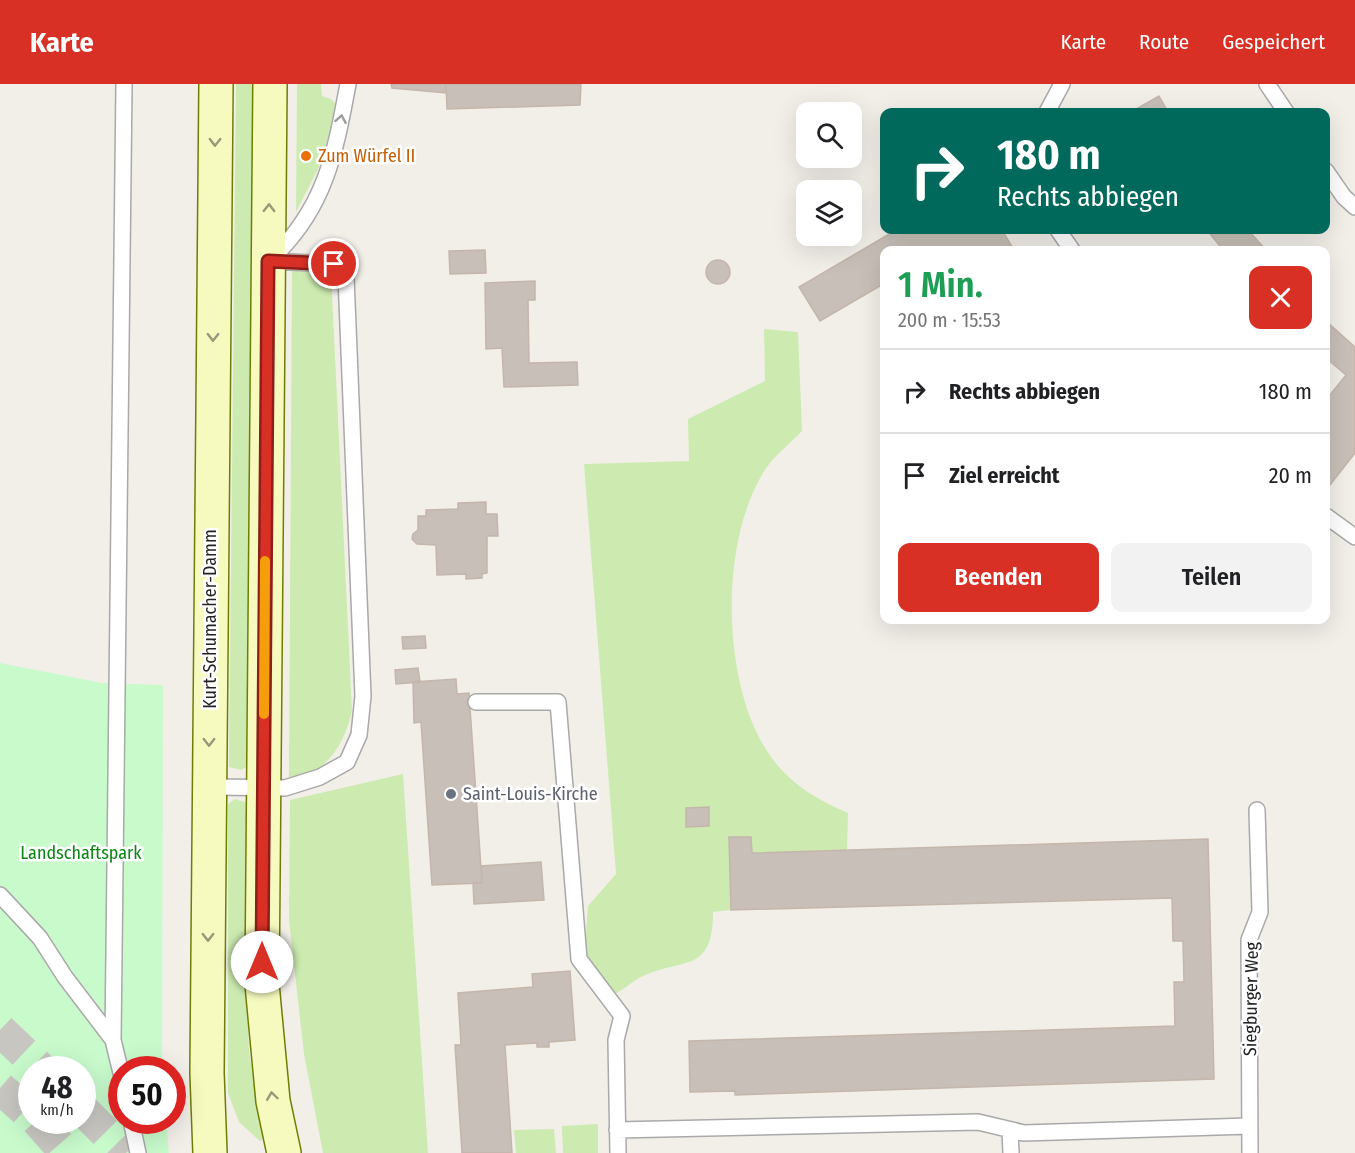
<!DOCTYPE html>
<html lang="de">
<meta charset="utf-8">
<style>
body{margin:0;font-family:"Fira Sans Condensed",sans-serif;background:#f2f2f2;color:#202124;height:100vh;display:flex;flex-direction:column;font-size:22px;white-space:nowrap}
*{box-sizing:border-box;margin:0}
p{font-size:20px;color:#757577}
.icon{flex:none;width:33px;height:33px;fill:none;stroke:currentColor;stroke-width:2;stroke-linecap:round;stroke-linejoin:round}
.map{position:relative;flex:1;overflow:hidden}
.details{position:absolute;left:880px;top:162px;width:450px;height:378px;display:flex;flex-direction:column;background:#fff;border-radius:12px;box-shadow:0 6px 24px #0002}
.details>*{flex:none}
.hud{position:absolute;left:880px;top:24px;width:450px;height:126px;border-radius:12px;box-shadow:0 6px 24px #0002;background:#00695c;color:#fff;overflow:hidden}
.controls{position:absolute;left:796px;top:18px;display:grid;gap:12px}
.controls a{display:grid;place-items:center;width:66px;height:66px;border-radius:12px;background:#fff;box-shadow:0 6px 24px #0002;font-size:30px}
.speed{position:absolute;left:18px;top:972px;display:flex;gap:12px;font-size:30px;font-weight:700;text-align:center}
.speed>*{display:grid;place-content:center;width:78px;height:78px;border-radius:50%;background:#fff;box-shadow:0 6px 24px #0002;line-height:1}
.speed small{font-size:15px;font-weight:400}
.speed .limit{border:9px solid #d22;background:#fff;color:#111}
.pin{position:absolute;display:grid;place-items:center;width:51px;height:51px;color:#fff;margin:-26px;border:3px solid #fff;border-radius:50%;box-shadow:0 2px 6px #0007}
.me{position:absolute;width:66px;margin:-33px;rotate:0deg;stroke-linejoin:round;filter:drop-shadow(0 0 4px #0008)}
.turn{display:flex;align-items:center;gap:21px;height:126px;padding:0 18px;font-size:27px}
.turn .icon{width:78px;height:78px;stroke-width:2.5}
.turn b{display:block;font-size:42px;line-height:51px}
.round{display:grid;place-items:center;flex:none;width:63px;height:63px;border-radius:12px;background:#f2f2f2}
.overview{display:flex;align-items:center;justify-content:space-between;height:102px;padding:0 18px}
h1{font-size:36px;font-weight:600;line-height:45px;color:#1e9e55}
.cta{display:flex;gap:12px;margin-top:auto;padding:12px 18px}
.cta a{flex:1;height:69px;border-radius:12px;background:#d93025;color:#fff;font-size:24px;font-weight:600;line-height:69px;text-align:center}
.cta a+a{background:#f2f2f2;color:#202124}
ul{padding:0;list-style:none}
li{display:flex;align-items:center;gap:18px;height:84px;padding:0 18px;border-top:2px solid #e0e0e0}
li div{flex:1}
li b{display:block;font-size:22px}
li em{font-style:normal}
header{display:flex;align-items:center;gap:36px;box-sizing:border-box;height:84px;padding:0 30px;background:#d93025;color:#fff}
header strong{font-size:28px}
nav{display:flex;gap:33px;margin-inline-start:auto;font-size:21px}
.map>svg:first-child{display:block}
</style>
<header>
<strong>Karte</strong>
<nav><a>Karte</a><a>Route</a><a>Gespeichert</a></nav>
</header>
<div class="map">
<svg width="1355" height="1069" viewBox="0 0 1355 1069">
<rect width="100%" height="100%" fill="#f2efe9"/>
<path fill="#cdebb0" d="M236 0H255L248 682 241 686 229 683V675Z
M297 0H321L322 12 331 15 338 22 318 85 296 128Z
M292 184 321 185 331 189 352 627C344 660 327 692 289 693Z
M764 245 798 248 802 347C791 359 776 370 767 383 719 453 721 596 767 667 787 698 815 715 848 729L847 766 752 769 731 826 713 828C713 891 682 873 641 893 633 897 625 904 617 909L610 906 584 875 588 822 616 790 584 380 689 377 688 335 765 297Z
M403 690 428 1069H323L304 970 289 836 290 716Z
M235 715 248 719 247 921 249 967 262 1050V1056L260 1057 239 1038 228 1009V720Z
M598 1040V1069H563L562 1042Z
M554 1045 556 1069H516L514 1046Z"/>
<path fill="#c8facc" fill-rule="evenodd" d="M0 579 102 599 163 601 162 985 122 986V1036L166 1037 169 1069H0ZM32 986H82V1036H32Z"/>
<path fill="#c7bfb8" stroke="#c4b6ab" stroke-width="1.5" d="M391 0H446V9L392 4Z
M446 0H581L580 21 447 25Z
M1159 12 1168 28H1131Z
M896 146H1002L1014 166H885V199L820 237 799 203Z
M1207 146H1242L1244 148 1248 146 1266 166H1223Z
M485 166 486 189 450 190 449 167Z
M706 188a12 12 0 1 1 24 0a12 12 0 1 1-24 0Z
M535 197V216H528L529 279 577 278 578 301 504 303 502 264 486 265 485 199Z
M1326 237 1355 263V369L1326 406V316L1346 291 1326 274Z
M486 418V430H497L498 452H487V489L482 490V494L466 495V490L437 491 436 461 417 460 412 455 413 450 418 446V432H426V426L458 425V419Z
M425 552 426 564 403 565 402 553Z
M418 584 420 598 396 600 395 586Z
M456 595 457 610 469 609 482 799 432 801 421 638 414 639 413 598Z
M709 723V742L686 743V724Z
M729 753H751L752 769 1208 755 1214 995 735 1011V1007L690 1008 689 957 1175 942 1174 898H1184L1183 857H1173L1172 814 731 826Z
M541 778 544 816 474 820 473 799H482L481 782Z
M570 887 575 956 549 958V963H537V959L505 961 512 1069H462L455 961H461L458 909 533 903 532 890Z"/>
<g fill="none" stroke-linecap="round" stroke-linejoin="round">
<path stroke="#c8c6c1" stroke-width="33" stroke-dasharray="33 16" stroke-linecap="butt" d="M0 946 42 986
M0 1004 32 1032
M82 1025 126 1069
M37 1036 66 1069"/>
<defs>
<path id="service" d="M1267 0 1286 28
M1047 28 1062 0
M1326 87 1344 113 1355 123
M1058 146 1072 166
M271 175C325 125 335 70 348 0
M1326 432 1355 453
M476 618H558L579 875 622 932 616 956 618 1069
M209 703 285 704 320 693 347 678 359 651 363 612 346 193 342 185 334 180 268 177
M0 811 40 854 65 893 113 956
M122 993 113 956 124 0
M131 1036 138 1069
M617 1046 978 1038 1024 1049 1249 1042
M1010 1046 1011 1069
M1250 1069 1249 856 1260 828 1257 726"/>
<path id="secondary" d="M270 0 262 900 273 1017 284 1069
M210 1069 207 989 216 0"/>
</defs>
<use href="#service" stroke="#a9a9a9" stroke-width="18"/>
<use href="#secondary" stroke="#707d05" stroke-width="36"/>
<use href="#service" stroke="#fff" stroke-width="15"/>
<use href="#secondary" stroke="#f7fabf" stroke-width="33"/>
</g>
<defs><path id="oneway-chevron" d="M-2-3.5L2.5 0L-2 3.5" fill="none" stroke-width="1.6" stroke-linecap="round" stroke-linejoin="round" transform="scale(1.5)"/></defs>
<use stroke="#9c9c9c" href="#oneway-chevron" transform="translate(341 35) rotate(-80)"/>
<g stroke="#979978">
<use href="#oneway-chevron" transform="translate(215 58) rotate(91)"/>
<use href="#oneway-chevron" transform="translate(269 124) rotate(-89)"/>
<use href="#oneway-chevron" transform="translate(213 253) rotate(91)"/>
<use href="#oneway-chevron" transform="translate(209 658) rotate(90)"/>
<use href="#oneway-chevron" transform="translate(208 853) rotate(90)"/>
<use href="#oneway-chevron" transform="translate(272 1012) rotate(-98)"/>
</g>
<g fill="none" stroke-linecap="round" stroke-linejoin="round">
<defs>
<path id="route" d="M262 878 268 177 334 180"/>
</defs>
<use href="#route" stroke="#8d1f18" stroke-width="15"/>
<use href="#route" stroke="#d93025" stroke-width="10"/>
<path stroke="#f59e0b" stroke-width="10" d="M264 630 265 477"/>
</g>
<circle fill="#e8710a" stroke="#fff" stroke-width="2" cx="306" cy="72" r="6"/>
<circle fill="#6b7280" stroke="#fff" stroke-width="2" cx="451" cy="710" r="6"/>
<g text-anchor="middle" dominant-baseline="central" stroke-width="5" stroke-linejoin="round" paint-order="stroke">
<g font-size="18" fill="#c56008" stroke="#fff" text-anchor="start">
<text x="318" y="72">Zum Würfel II</text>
</g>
<g font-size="18" fill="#222" stroke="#fff">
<text transform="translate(210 535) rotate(-90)">Kurt-Schumacher-Damm</text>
<text transform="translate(1251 915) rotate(-89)">Siegburger Weg</text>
</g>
<g font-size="18" fill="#5b616d" stroke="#fff" text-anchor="start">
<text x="463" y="710">Saint-Louis-Kirche</text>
</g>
<g font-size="18" fill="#0c8416" stroke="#fff">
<text x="81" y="769">Landschaftspark</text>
</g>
</g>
</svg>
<div class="controls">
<a><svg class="icon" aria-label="search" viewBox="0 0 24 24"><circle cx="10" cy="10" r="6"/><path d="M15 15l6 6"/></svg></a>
<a><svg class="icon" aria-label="layers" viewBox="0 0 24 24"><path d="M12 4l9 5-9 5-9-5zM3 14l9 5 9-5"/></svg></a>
</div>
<div class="speed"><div>48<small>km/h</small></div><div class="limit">50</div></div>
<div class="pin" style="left:334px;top:180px;background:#d93025"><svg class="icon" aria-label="arrive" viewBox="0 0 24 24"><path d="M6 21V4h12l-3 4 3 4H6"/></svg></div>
<svg class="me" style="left:262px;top:878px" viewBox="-20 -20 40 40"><circle r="19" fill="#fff"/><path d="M0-13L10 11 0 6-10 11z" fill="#d93025"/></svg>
<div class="hud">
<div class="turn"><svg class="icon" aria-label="right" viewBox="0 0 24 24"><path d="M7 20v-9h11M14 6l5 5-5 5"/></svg><div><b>180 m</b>Rechts abbiegen</div></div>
</div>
<section class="details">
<div class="overview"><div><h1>1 Min.</h1><p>200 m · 15:53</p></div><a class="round" style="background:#d93025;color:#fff"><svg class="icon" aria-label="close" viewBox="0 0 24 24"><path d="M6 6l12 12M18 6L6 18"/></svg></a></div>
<ul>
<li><svg class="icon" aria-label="right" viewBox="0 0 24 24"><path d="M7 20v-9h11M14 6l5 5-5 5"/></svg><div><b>Rechts abbiegen</b></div><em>180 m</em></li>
<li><svg class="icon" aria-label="arrive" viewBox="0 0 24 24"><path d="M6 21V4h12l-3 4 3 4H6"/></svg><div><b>Ziel erreicht</b></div><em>20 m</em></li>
</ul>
<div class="cta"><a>Beenden</a><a>Teilen</a></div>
</section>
</div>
